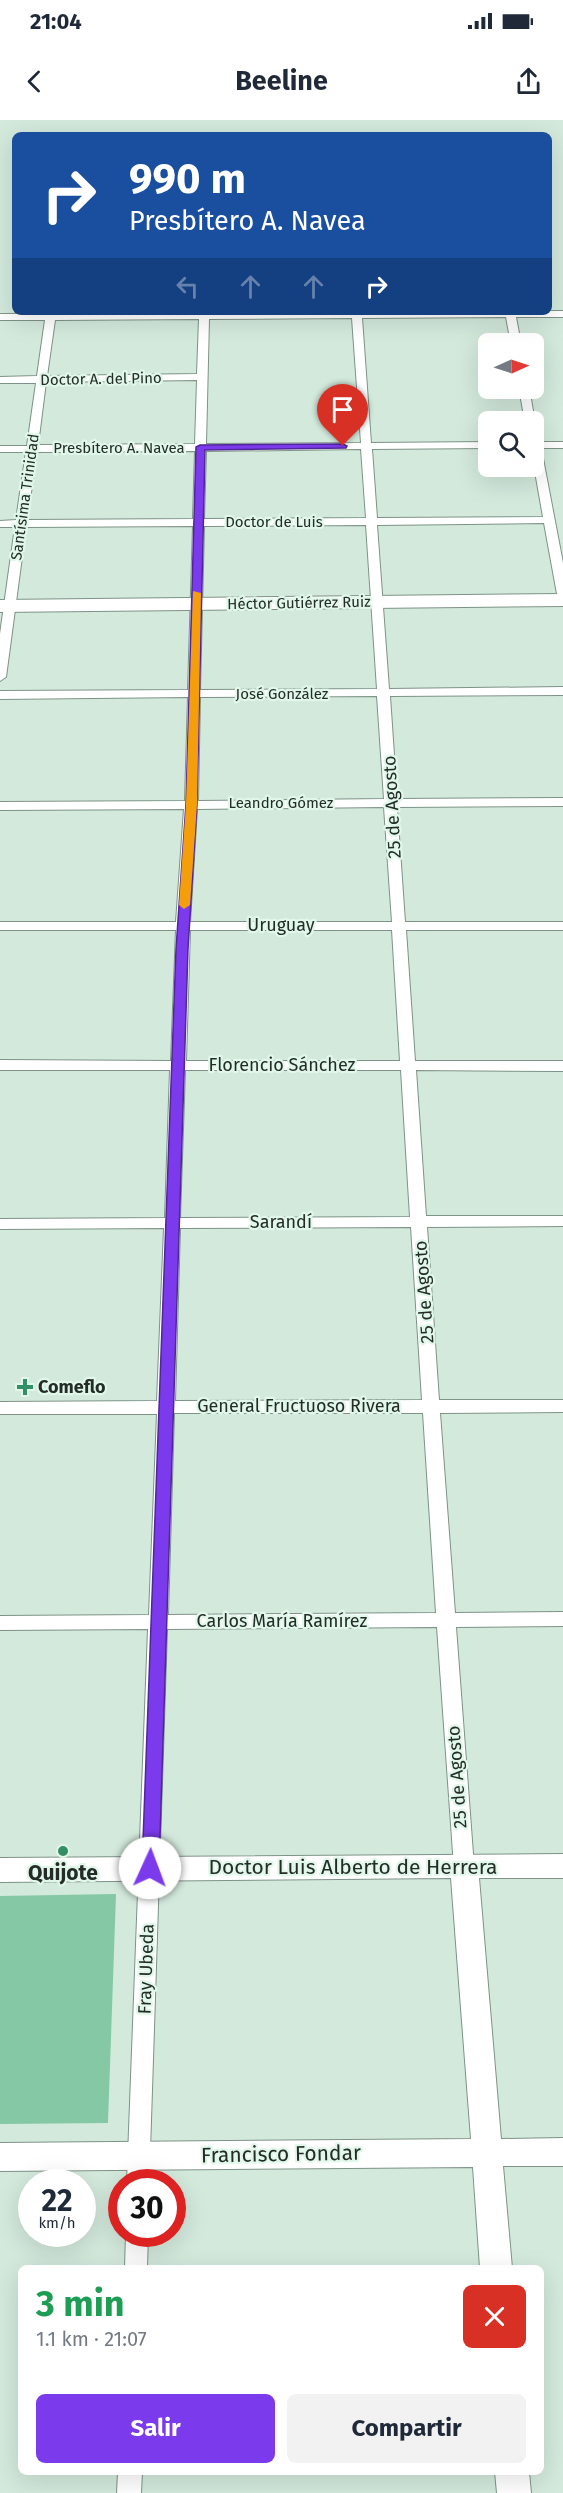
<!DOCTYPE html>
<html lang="es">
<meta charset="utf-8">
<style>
body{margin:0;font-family:"Fira Sans",sans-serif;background:#f2f2f3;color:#1f2937;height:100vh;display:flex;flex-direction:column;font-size:22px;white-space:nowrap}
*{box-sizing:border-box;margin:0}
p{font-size:20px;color:#747a83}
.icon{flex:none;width:33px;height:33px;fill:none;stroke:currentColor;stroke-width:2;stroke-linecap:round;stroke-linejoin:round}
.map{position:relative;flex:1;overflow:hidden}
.details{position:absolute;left:18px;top:2145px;width:526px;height:210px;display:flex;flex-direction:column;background:#fff;border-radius:9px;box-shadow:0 6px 24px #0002}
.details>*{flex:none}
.hud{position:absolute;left:12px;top:12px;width:540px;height:183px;border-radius:9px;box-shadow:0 6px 24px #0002;background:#1a4fa0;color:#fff;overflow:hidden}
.needle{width:39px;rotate:87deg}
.fabs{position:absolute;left:478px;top:213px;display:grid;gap:12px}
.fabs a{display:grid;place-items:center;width:66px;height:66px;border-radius:9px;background:#fff;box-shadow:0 6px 24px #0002;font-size:30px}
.speed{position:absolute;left:18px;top:2049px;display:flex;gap:12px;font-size:30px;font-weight:700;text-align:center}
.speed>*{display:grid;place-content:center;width:78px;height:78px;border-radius:50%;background:#fff;box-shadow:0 6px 24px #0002;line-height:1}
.speed small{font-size:15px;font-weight:400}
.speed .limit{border:9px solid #d22;background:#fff;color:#111}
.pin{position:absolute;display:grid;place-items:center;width:51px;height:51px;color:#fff;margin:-62px -26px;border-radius:50% 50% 50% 0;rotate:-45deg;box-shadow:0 0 6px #0007}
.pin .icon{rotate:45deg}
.me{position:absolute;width:66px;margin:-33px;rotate:2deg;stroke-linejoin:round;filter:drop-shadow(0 0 4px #0008)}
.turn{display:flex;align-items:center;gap:21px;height:126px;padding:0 18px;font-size:27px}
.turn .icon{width:78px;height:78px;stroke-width:2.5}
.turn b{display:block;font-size:42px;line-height:51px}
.lanes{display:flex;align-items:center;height:57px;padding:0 18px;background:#0003;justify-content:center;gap:30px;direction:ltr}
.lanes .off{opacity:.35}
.round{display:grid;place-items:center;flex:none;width:63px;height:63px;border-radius:9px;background:#f2f2f3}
.head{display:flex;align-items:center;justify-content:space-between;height:102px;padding:0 18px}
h1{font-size:36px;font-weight:700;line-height:45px;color:#1e9e55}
.primary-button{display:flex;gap:12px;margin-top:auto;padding:12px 18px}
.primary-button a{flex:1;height:69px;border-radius:9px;background:#7c3aed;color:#fff;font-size:24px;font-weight:700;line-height:69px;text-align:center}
.primary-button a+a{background:#f2f2f3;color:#1f2937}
.status{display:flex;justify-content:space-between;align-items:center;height:42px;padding:0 30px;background:#fff;direction:ltr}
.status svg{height:16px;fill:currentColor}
header{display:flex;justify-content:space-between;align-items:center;height:78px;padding:0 18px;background:#fff;font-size:27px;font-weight:700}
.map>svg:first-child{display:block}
</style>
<div class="status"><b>21:04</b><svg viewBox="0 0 49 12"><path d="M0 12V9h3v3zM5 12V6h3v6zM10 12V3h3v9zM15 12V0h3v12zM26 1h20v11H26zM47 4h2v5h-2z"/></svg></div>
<header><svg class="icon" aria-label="back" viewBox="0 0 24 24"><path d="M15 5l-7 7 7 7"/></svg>Beeline<svg class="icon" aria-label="share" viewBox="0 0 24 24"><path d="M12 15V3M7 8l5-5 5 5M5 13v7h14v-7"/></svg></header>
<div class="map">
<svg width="563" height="2373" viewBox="0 0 563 2373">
<rect width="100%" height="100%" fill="#d3e9dc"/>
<path fill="#84c8a5" d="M116 1774 108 2003 0 2004V1776Z"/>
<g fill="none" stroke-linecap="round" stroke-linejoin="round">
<defs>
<path id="street" d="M563 191V197H516L521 224H511L506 197 362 198 371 323 489 322V328L372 329 377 398 543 397 534 346V317L540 322H563V328H541L563 443V478L557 474 544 403 377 405 389 569 563 567V575L390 576 397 679 563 678V686L397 687 405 802H563V810H406L415 941H563V951L416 950 426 1096H563V1106L427 1107 439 1280H563V1292L440 1293 455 1493 563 1492V1506L456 1507 474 1747 471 1753 464 1755 457 1753 454 1747 437 1507 167 1509 149 2062H127L148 1509 0 1510V1496L149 1495 157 1294H0V1282L157 1281 164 1108 0 1109V1099L165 1098 170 950H0V940L171 941 176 810H0V802H176L184 689 0 690V682L185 681 188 577 0 579V571L188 570 193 406 26 407 6 557 0 561V514L15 407H0V401L16 400 26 332H0V326H27L36 263H0V257L37 256 45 200H0V194ZM352 198 361 323 206 324 209 199ZM199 199 197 254 47 256 55 200ZM197 260 195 324 38 325 46 262ZM361 329 366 398 204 399 206 331ZM195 331 193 399 27 400 37 332ZM366 405 377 569 200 570 204 406ZM377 576 384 679 198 681 200 577ZM384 687 392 802H190L197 689ZM190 810H392L400 941H186ZM185 950H401L410 1097 180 1098ZM411 1107 422 1280 175 1281 180 1108ZM174 1293H423L436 1493 168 1495Z
M519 268H529L535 302 534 304V302H525Z
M126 2114H148L147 2148H125Z
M118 2352H142L141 2373H117Z"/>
<path id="secondary" d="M563 1734V1758H479L501 2019 563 2018V2046H503L512 2148H480L473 2047 0 2051V2023L471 2019 451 1758 0 1762V1738Z
M495 2352H529L531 2373H497Z"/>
<path id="highway" d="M563 474V486L0 492V480Z"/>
</defs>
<use href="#street" stroke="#7e9387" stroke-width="2"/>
<use href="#secondary" stroke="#7e9387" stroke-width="2"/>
<use href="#highway" stroke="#7e9387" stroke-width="2"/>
<use href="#street" fill="#fff" fill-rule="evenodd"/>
<use href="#secondary" fill="#fff" fill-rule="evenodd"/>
<use href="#highway" fill="#fff" fill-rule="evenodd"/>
</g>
<path fill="#7c3aed" stroke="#51269a" stroke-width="1.5" d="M343 324 347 326 346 328 205 330 197 684 188 829 159 1748 156 1753H145L142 1748 176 829 186 684 196 327 200 325Z"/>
<path fill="#f59e0b" d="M193 471 201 473 197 684 190 785 184 789 179 785 186 684Z"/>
<g fill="#338f66" stroke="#e0f7ea" stroke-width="2">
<path d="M22 1258h6v6h6v6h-6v6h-6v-6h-6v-6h6z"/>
<circle cx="63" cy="1731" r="6"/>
</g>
<g text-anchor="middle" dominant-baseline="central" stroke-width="4.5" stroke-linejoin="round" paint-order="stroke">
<g font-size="15" fill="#242c27" stroke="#e0f7ea">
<text transform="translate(101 259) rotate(-1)">Doctor A. del Pino</text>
<text x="119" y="328">Presbítero A. Navea</text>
<text transform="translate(25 377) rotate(-82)">Santísima Trinidad</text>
<text x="274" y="402">Doctor de Luis</text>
<text transform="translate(299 483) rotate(-1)">Héctor Gutiérrez Ruiz</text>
<text x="282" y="574">José González</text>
<text x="281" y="683">Leandro Gómez</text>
</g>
<g font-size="18" fill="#242c27" stroke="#e0f7ea">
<text transform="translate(392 687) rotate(-93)">25 de Agosto</text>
<text x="281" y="805">Uruguay</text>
<text x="282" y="945">Florencio Sánchez</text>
<text x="281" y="1102">Sarandí</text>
<text transform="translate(424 1172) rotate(-94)">25 de Agosto</text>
<text x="299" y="1286">General Fructuoso Rivera</text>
<text x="282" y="1501">Carlos María Ramírez</text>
<text transform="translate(457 1657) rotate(-94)">25 de Agosto</text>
<text transform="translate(146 1849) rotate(-88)">Fray Ubeda</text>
</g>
<g font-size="18" font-weight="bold" fill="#242c27" stroke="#e0f7ea" text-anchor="start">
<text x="38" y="1267">Comeflo</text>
</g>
<g font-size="21" fill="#242c27" stroke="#e0f7ea">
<text x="353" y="1747">Doctor Luis Alberto de Herrera</text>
<text transform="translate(281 2034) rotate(-1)">Francisco Fondar</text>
</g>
<g font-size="21" font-weight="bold" fill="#242c27" stroke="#e0f7ea">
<text x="63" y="1753">Quijote</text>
</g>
</g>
</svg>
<div class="fabs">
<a><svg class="needle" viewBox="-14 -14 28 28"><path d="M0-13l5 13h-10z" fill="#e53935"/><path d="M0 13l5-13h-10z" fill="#747a83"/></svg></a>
<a><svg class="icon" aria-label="search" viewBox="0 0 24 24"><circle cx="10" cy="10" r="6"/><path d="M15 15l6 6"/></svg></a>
</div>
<div class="speed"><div>22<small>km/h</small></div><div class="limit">30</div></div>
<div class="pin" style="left:343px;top:326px;background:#d93025"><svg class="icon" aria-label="arrive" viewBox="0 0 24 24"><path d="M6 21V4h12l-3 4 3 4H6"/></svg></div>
<svg class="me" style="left:150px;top:1748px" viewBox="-20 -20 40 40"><circle r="19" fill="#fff"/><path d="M0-13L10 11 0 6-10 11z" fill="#7c3aed"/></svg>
<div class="hud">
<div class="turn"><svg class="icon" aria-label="right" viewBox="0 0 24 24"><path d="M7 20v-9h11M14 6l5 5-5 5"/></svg><div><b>990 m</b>Presbítero A. Navea</div></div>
<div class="lanes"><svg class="icon off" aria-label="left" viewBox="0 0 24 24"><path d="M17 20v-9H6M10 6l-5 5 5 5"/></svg><svg class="icon off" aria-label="ahead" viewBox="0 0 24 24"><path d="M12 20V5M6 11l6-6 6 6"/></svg><svg class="icon off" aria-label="ahead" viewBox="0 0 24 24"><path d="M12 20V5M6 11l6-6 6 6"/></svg><svg class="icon" aria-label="right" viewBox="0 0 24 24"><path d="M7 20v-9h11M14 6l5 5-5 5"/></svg></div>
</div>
<section class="details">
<div class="head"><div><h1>3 min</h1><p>1.1 km · 21:07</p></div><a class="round" style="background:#d93025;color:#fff"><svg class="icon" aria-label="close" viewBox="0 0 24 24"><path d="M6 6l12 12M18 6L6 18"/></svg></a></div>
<div class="primary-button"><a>Salir</a><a>Compartir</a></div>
</section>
</div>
